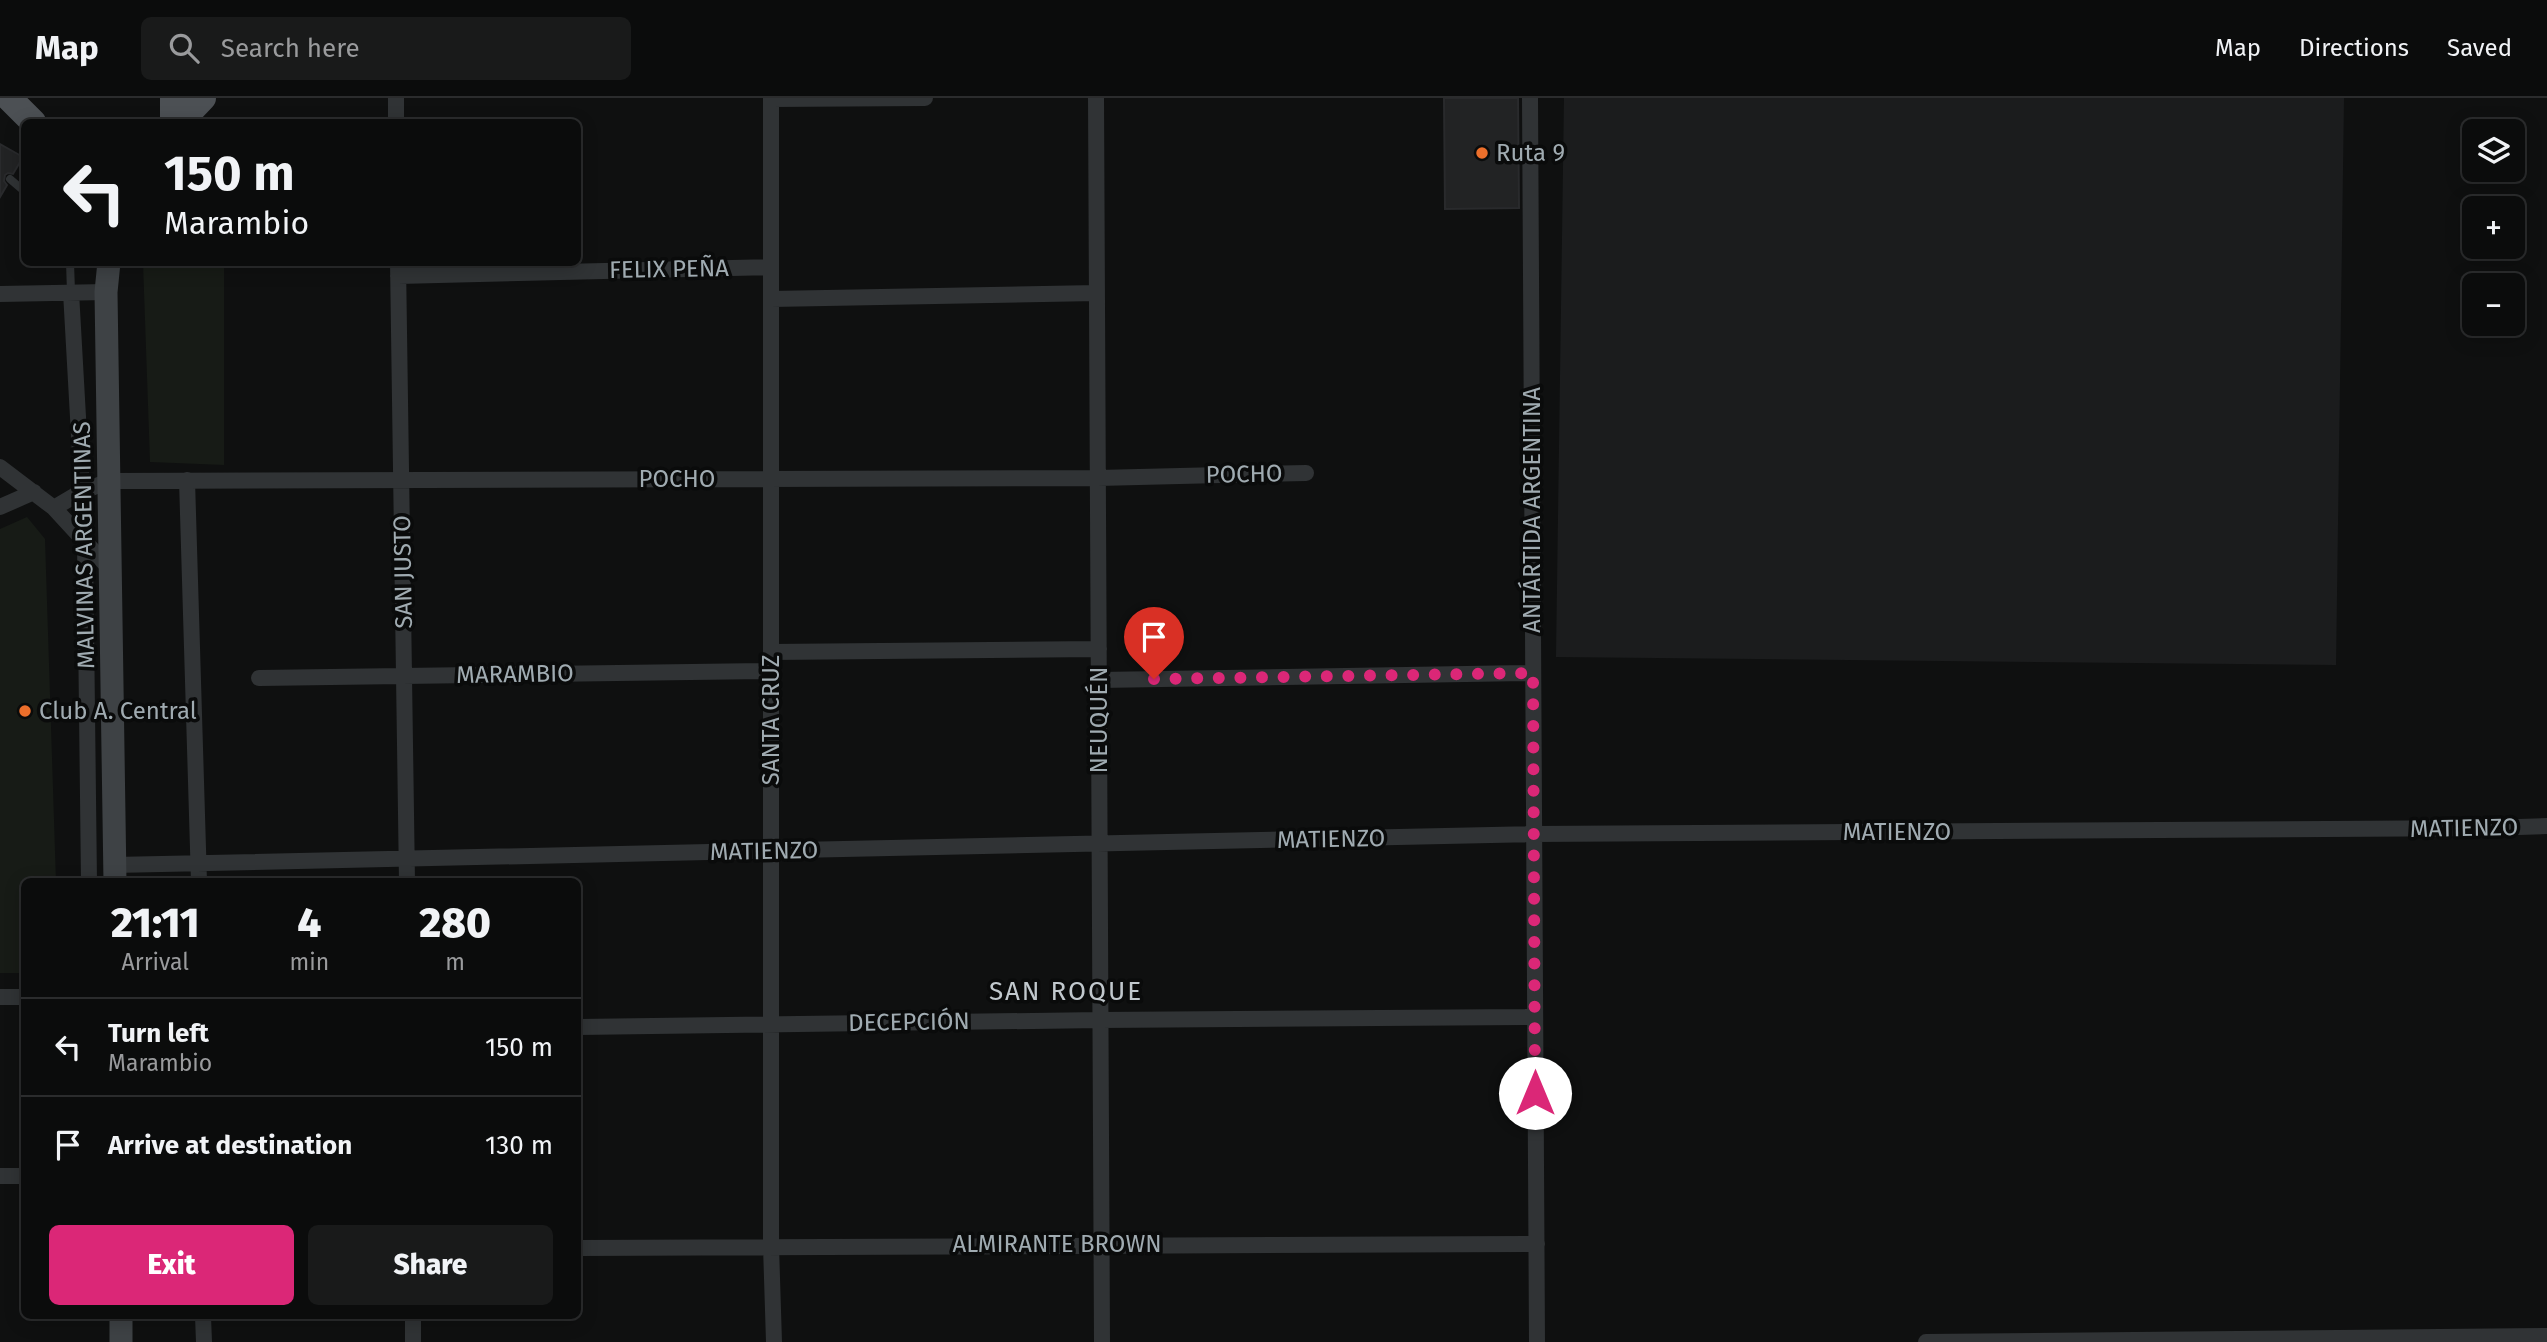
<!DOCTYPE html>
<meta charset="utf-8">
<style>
body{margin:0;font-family:"Fira Sans",sans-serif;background:#191a1a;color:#f1f3f6;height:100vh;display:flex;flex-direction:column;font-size:26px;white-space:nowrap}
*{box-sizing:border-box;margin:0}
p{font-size:23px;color:#9a9b9d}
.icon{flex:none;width:38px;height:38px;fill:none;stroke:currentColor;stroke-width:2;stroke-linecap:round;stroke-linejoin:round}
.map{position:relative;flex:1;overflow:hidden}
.side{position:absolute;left:21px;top:780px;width:560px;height:441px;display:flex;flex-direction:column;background:#0b0c0c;border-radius:10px;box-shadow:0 4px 18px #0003,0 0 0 2px #2b2c2d}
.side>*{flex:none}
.banner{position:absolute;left:21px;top:21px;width:560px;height:147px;border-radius:10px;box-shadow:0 4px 18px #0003,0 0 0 2px #2b2c2d;background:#0b0c0c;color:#f1f3f6;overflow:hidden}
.buttons{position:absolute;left:2462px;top:21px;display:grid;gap:14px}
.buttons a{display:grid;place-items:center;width:63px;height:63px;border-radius:10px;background:#0b0c0c;box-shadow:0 4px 18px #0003,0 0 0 2px #2b2c2d;font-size:35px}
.pin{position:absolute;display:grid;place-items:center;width:60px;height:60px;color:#fff;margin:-72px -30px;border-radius:50% 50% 50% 0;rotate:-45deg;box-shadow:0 0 7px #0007}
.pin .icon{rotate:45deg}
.me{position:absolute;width:77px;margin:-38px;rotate:0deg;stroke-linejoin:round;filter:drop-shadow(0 0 5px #0008)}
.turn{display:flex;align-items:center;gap:24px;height:147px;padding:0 28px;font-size:32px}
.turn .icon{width:91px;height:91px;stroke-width:2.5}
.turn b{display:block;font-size:49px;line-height:60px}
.eta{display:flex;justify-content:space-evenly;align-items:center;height:119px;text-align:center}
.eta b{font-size:42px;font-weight:800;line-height:49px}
.primary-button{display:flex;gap:14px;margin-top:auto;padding:14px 28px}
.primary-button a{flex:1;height:80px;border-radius:10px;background:#db2777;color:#fff;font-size:28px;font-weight:800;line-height:80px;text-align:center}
.primary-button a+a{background:#191a1a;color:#f1f3f6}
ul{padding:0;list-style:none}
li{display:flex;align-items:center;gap:21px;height:98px;padding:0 28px;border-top:2px solid #2b2c2d}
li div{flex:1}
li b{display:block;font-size:26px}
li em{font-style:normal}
header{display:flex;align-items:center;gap:42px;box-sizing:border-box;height:98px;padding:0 35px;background:#0b0c0c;border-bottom:2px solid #2b2c2d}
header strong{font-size:33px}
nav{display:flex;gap:38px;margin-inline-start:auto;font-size:24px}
.search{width:490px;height:63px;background:#191a1a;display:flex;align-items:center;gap:18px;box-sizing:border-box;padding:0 24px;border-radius:10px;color:#9a9b9d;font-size:26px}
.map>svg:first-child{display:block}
</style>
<header>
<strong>Map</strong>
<div class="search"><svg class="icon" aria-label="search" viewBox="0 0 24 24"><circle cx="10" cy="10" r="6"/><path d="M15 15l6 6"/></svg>Search here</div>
<nav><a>Map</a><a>Directions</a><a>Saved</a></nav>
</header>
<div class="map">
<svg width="2547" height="1244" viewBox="0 0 2547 1244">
<rect width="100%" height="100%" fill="#0f1010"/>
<path fill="#1b1c1d" d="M1564 0H2344L2336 567 1556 559Z"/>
<path fill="#171b16" d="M143 165H224V367L150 364Z
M27 419 45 441 56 784H24V875H0V431Z"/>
<path fill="#222324" stroke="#292a2c" stroke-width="2" d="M1444 0H1518L1519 110 1445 111Z
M0 46 23 59 13 76 8 75 5 77 4 83 7 87 0 99Z"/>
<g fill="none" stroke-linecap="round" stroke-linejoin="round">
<path stroke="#303335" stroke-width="8" d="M10 81 24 93
M70 164 71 194"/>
<path stroke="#303335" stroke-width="16" d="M396 0V24
M771 0V1148L774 1244
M1096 0 1102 1244
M1530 0 1537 1244
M771 1 925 0
M398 164 407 784
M398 178 771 169
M71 194 85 444 89 784
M0 196 106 194
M771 201 1097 195
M0 369 54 410 112 473
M187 382 199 784
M0 409 34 394
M54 410 81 394 109 383 1098 380 1306 375
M771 554 1099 551
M259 580 771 573
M1099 582 1533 575
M114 767 1534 736 2488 730 2547 728
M0 899H24
M578 929 1100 922 1535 919
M0 1078H24
M578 1150 1537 1146
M203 1218 204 1244
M413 1218V1244
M1926 1244 2547 1238"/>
<path stroke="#3e4245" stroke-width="23" d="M109 164 106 194 115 784
M121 1218V1244"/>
<path stroke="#4c5054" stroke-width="26" d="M9 0 33 24
M173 0V24
M180 24 203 0"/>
</g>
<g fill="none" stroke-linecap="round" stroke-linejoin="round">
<path stroke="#db2777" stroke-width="12" stroke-dasharray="0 21.6" d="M1154 581 1533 575 1535 995"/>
</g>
<g fill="#ec6f2b" stroke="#0a0b0b" stroke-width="2.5">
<circle cx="1482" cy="55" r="7"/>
<circle cx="25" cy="613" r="7"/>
</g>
<g text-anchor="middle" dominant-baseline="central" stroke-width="7" stroke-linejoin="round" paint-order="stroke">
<g font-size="24" fill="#a0abb1" stroke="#0a0b0b" text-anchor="start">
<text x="1496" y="55">Ruta 9</text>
<text x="39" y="613">Club A. Central</text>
</g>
<g font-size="24" fill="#a0abb1" stroke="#0a0b0b">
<text transform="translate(669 171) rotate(-1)">FELIX PEÑA</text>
<text transform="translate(1244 376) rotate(-1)">POCHO</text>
<text x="677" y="381">POCHO</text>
<text transform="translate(1532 412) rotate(-90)">ANTÁRTIDA ARGENTINA</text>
<text transform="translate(84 447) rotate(-91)">MALVINAS ARGENTINAS</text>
<text transform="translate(403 474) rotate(-91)">SAN JUSTO</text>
<text transform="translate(515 576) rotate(-1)">MARAMBIO</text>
<text transform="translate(771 622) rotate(-90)">SANTA CRUZ</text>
<text transform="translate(1099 622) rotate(-90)">NEUQUÉN</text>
<text transform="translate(2464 730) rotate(-1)">MATIENZO</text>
<text x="1897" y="734">MATIENZO</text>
<text transform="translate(1331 741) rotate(-1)">MATIENZO</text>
<text transform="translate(764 753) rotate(-1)">MATIENZO</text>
<text transform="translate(909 924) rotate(-1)">DECEPCIÓN</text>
<text x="1057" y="1146">ALMIRANTE BROWN</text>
</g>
<g font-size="26" letter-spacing="2" fill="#c1c8cd" stroke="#0a0b0b">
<text x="1066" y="893">SAN ROQUE</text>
</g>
</g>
</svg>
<div class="buttons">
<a><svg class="icon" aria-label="layers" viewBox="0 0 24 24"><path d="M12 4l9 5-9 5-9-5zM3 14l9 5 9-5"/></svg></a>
<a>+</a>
<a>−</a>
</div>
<div class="pin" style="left:1154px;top:581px;background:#d93025"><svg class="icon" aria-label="arrive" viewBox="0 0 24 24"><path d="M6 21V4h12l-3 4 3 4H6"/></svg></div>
<svg class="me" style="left:1535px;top:995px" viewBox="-20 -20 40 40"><circle r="19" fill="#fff"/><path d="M0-13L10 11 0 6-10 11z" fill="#db2777"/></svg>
<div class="banner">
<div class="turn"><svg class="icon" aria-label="left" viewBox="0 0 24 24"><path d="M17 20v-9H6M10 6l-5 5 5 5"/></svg><div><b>150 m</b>Marambio</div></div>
</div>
<section class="side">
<div class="eta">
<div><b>21:11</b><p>Arrival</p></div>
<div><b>4</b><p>min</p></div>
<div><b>280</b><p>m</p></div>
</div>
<ul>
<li><svg class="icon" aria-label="left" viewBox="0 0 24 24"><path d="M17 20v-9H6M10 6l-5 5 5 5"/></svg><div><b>Turn left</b><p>Marambio</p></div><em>150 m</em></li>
<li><svg class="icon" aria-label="arrive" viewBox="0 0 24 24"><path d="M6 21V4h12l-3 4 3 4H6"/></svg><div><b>Arrive at destination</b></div><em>130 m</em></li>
</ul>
<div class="primary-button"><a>Exit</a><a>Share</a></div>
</section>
</div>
